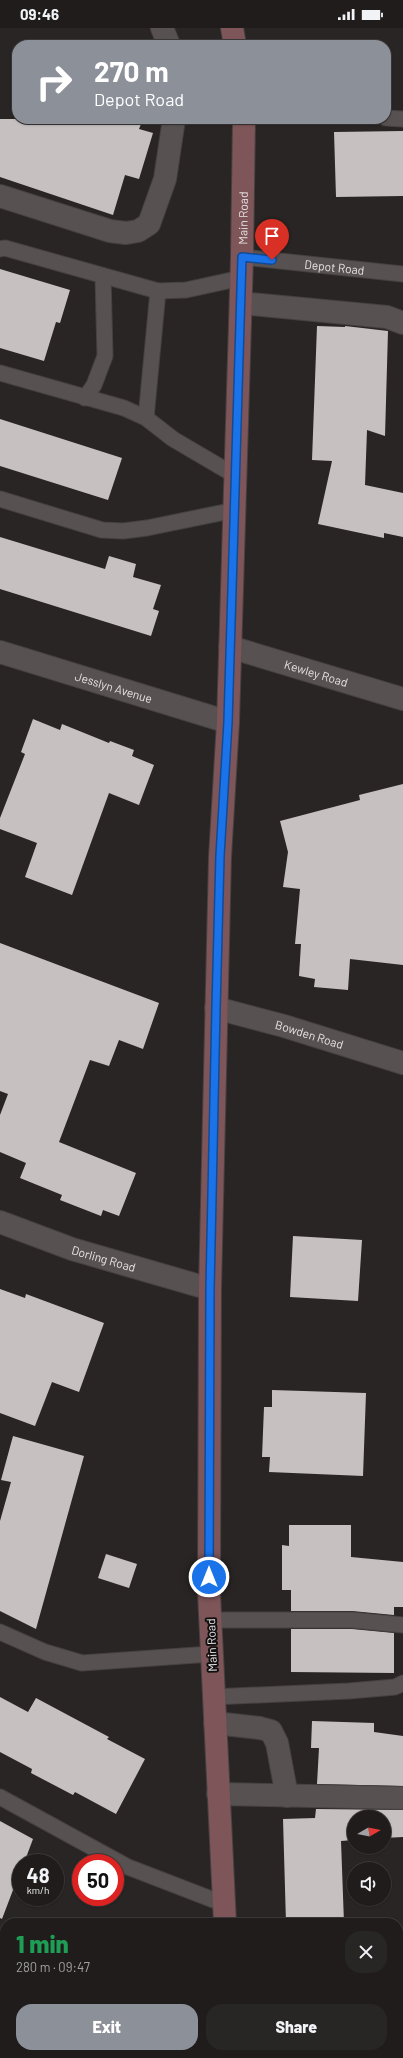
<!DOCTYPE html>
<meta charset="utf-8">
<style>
body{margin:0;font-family:Barlow,sans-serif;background:#282525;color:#f1f3f6;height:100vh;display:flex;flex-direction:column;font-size:15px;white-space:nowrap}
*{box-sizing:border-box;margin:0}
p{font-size:13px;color:#a2a1a3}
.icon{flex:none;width:22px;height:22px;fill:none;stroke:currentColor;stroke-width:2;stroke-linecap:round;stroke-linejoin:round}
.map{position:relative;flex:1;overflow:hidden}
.side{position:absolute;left:0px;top:1890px;width:403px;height:140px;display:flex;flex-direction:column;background:#201c1c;border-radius:16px 16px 0 0;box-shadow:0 1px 3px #0004,0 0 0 1px #3d3a3b}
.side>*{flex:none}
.hud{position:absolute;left:12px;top:12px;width:379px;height:84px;border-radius:16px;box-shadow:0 1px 3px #0004,0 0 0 1px #3d3a3b;background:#8c9099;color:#fff;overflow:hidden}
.needle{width:26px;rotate:81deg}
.buttons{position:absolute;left:347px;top:1782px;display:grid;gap:8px}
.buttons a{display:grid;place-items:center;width:44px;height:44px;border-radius:50%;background:#201c1c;box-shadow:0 1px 3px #0004,0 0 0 1px #3d3a3b;font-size:20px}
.speed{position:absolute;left:12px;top:1826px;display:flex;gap:8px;font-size:20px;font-weight:700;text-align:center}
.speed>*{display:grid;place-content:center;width:52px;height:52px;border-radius:50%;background:#201c1c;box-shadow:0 1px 3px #0004,0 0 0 1px #3d3a3b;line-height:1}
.speed small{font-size:10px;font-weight:400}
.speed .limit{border:6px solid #d22;background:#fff;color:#111}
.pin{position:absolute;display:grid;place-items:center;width:34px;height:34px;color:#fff;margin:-41px -17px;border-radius:50% 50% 50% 0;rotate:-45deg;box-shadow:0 0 4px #0007}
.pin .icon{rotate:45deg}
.me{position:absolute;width:44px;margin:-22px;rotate:0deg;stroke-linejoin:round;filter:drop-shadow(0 0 3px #0008)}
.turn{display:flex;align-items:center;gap:14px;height:84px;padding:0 16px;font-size:18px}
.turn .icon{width:52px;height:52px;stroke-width:2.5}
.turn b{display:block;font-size:28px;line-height:34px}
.round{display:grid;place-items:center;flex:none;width:42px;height:42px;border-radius:16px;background:#282525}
.headline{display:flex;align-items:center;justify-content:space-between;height:68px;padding:0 16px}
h1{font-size:24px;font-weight:800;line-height:30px;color:#1e9e55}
.button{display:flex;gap:8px;margin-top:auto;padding:8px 16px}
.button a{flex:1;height:46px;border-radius:16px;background:#8c9099;color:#fff;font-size:16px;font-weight:800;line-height:46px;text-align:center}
.button a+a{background:#282525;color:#f1f3f6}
.status{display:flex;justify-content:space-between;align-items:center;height:28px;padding:0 20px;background:#201c1c;direction:ltr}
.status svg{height:11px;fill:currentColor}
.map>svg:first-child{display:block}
</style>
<div class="status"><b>09:46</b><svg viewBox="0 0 49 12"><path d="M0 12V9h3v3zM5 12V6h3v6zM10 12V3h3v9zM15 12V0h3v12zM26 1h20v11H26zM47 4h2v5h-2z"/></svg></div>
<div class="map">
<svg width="403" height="2030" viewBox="0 0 403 2030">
<rect width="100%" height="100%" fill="#2a2525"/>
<path fill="#c7c0c0" d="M0 91H143L139 101 153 105 139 151 125 147 113 187 0 149Z
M403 103V168L336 169 334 104Z
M0 241 70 262 60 295 56 294 44 333 0 320Z
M317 298 345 299V298L388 303 385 408 367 402 365 457 403 465V509L384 505V510L318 496 332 433 312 432Z
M0 391 122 430 108 472 0 438Z
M0 509 105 541 109 528 136 536 133 549 161 557 153 581 159 583 151 608 0 561Z
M33 691 60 702 62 696 109 715 110 713 134 722 132 728 154 737 139 777 109 765 72 867 25 849 37 815 0 801V790L25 726 21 724Z
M403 756V937L350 931 348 962 314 959 315 951 299 948 301 916H295L300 861 283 859 288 824 280 793 360 772 359 767Z
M0 915 159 975 143 1021 119 1012 109 1038 90 1032 59 1114 136 1145 119 1188 103 1182 101 1188 60 1172 62 1167 20 1150 26 1135 0 1124V1087L8 1066 0 1063Z
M293 1208 362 1212 358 1273 290 1269Z
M0 1261 25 1270 26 1266 104 1295 79 1364 52 1354 35 1398 0 1385Z
M272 1362 366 1365 363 1448 269 1444 270 1429H262L264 1379H272Z
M13 1408 84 1428 36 1601 0 1583V1493L11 1454 1 1452Z
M289 1497H351V1529L403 1534V1579H394V1587L352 1583H291V1562H282V1517L289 1518Z
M106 1526 137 1536 129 1560 98 1550Z
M291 1601H352L394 1605V1645L291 1644Z
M0 1669 28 1684 36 1670 109 1709 107 1711 145 1731 116 1786 75 1764 73 1767 31 1745 32 1741 0 1724Z
M312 1693 374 1695V1704L403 1708V1758L317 1756 319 1720H311Z
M316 1781 403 1782V1809L384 1810V1789H354V1812L341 1813 344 1895H286L283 1791 315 1790Z
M0 1793 33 1811 24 1835H21V1841L2 1891 0 1890Z"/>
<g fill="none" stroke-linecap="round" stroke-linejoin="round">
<defs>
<g id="lane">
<path d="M386 90 403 91"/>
<path d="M0 221 5 220 158 263 186 262 241 250"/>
<path id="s1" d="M242 229 403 246"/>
<path d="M0 345 124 380 146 390 173 411 236 448"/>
<path d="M85 370 94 357 105 328 103 248"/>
<path d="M146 390 158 263"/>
<path d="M0 471 102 502 123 503 147 500 235 482"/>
<path d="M210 1592H352L403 1597"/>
<path d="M0 1604 45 1624 82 1635 211 1626"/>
<path d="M213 1669 349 1663 395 1659 403 1655"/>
<path d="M0 1769 128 1839 224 1876"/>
</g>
<g id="street">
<path d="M162 0 169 17"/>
<path d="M0 168 110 203 126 205 138 203 149 196 165 151 174 91"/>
<path d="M241 275 387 289 403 295"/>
<path id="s2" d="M230 619 403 671"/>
<path id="s3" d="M0 624 228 694"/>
<path id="s4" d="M216 980 284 998 403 1035"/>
<path id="s5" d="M0 1194 72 1221 210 1261"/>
<path d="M215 1695 260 1700 271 1703 277 1715 287 1768"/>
<path d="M218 1766 403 1770"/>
</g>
<g id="secondary">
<path d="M232 0 235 17"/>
<path id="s6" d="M225 1895 209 1565 210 1261 220 829 228 694 242 229 244 91"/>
<path d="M233 2025V2030"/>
</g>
</defs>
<use href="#lane" stroke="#464141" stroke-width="17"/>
<use href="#street" stroke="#464141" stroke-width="24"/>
<use href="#secondary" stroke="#464141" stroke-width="24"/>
<use href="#lane" stroke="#585151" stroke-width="15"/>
<use href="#street" stroke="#585151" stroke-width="22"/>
<use href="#secondary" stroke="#7e5558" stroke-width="22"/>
</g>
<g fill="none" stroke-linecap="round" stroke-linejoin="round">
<defs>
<path id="route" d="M209 1549 210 1261 216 980 220 828 228 694 242 229 272 232"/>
</defs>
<use href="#route" stroke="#114b97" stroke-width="10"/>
<use href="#route" stroke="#1a73e8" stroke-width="7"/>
</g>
<g text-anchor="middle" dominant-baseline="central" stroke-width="4" stroke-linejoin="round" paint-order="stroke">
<g font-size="12" fill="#e7e3e3" stroke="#110f0f">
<text stroke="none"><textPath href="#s6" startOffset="1706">Main Road</textPath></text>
<text stroke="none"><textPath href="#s1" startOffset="93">Depot Road</textPath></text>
<text stroke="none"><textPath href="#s2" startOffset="90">Kewley Road</textPath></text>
<text stroke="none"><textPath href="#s3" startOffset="119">Jesslyn Avenue</textPath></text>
<text stroke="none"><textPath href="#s4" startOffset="97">Bowden Road</textPath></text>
<text stroke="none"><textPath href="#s5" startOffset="110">Dorling Road</textPath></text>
<text transform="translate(211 1617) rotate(-92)">Main Road</text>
</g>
</g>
</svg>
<div class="buttons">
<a><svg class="needle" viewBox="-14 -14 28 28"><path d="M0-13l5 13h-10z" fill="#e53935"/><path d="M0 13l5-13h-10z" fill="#a2a1a3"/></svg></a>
<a><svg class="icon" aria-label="sound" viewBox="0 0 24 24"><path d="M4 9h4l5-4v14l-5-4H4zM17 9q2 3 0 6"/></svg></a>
</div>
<div class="speed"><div>48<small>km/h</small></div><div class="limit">50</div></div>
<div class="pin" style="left:272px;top:232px;background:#d93025"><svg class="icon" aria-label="arrive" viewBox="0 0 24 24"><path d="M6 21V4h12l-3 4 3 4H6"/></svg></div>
<svg class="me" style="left:209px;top:1549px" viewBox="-20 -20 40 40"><circle r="17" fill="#1a73e8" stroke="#fff" stroke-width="3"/><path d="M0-11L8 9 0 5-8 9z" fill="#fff"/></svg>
<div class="hud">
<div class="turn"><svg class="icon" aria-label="right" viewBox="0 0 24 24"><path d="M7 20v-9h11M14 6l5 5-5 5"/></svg><div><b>270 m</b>Depot Road</div></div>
</div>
<section class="side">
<div class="headline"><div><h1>1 min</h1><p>280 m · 09:47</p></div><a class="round"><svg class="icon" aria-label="close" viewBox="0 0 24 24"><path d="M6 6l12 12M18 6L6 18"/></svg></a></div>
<div class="button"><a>Exit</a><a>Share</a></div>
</section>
</div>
